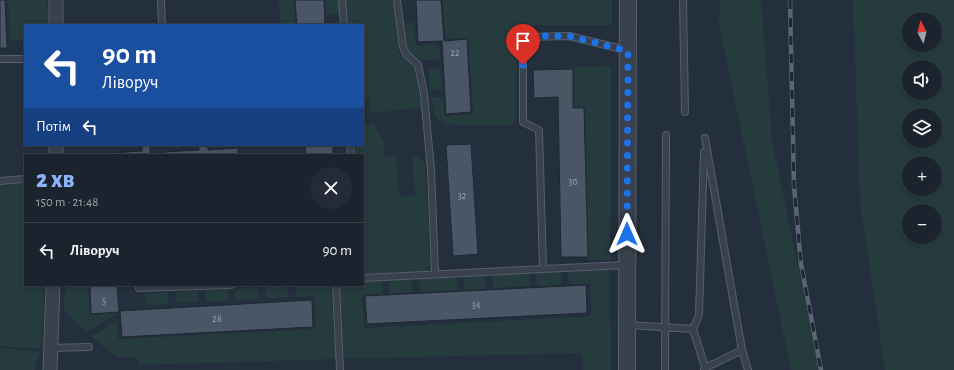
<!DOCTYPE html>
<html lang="uk">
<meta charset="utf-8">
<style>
body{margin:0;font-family:"Alegreya Sans",sans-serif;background:#242b36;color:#f1f3f6;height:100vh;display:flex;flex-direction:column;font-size:15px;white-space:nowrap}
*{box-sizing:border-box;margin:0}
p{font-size:13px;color:#a0a4aa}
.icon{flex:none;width:22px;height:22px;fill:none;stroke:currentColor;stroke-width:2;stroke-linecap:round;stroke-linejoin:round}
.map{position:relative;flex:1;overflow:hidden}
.drawer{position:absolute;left:24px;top:154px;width:340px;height:132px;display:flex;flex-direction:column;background:#1b232e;border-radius:0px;box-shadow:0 2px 6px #0003,0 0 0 1px #39404a}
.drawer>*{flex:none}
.hud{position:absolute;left:24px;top:24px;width:340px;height:122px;border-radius:0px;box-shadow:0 2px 6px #0003,0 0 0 1px #39404a;background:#1a4fa0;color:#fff;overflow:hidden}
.needle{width:26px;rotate:353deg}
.fabs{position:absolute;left:902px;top:12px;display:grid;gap:8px}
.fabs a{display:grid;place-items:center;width:40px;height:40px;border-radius:50%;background:#1b232e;box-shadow:0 2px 6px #0003,0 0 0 1px #39404a;font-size:20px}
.pin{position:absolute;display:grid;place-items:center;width:34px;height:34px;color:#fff;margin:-41px -17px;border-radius:50% 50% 50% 0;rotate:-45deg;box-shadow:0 0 4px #0007}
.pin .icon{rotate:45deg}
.me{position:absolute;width:44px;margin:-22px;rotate:0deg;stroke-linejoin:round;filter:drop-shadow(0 0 3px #0008)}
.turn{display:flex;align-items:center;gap:14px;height:84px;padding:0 12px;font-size:18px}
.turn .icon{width:52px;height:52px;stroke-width:2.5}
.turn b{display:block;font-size:28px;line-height:34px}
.then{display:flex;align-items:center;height:38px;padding:0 12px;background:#0003;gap:8px;font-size:15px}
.round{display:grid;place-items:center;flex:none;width:42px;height:42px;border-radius:21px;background:#242b36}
.summary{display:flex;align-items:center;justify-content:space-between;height:68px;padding:0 12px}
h1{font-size:24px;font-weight:800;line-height:30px;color:#8cb4f5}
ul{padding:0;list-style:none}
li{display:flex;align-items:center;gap:12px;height:56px;padding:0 12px;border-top:1px solid #39404a}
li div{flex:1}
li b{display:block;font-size:15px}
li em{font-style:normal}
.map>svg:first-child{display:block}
</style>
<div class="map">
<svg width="954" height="370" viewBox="0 0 954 370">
<rect width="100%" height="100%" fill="#242f3d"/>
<path fill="#263b3e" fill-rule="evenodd" d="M8 0H47L48 25H25V40L10 41Z
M279 0H294L295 25H280Z
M326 0H339L340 14 327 15Z
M345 0H392L395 9 400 55 414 67 422 108 370 113 369 98 363 99V25H347Z
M443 0H612V25H517L516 121 511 125H451L444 123 435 117 431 97H442L445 116 473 114 468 38 445 39Z
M720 0H761L772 140 819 370H791L719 24Z
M853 0H954V370H885L860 202ZM909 19H935V45H909ZM909 67H935V93H909ZM909 115H935V141H909ZM909 163H935V189H909ZM909 211H935V237H909Z
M406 23H414L416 45 439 44 440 59C433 59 426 61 420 60 405 59 406 34 406 23Z
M611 66 610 260H588L585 107H574V67Z
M440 67 442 89 430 90 428 69Z
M373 123 384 141 385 157 396 156 399 196 415 195 412 156 421 159 425 165 430 260V266L425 271 363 274V155H355V145H363V124Z
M25 184V285H44L42 349 0 346V185Z
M609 270 611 370H583L582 353 344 359 340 285H363V282L382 281 383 293 362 295 364 328 591 316 590 284H569L568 271Z
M561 272V285L537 286 536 273Z
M529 273 530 286 493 288 492 275Z
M485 275 486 289 464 290 463 276Z
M457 277 458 290 420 292 419 278Z
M412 279 413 292 390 294 389 280Z
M65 285H88L90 315 118 313 86 332 64 310Z
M331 285 336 359 138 365V358L117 357 91 337 117 320 118 339 316 329 315 296 296 297 295 286Z
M287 286 288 297 266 299 265 287Z
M257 287 258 299 235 300 234 289Z
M228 289 229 301 206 302 205 290Z
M197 291 198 302 176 303V292Z
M168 292 169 304 146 305 145 294Z
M0 348 41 352 34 370H0Z"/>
<path fill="#4a5665" stroke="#1f2834" d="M0 0H5L7 48H0Z
M295 0H324L325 25H297Z
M416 0H441L444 41 467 39 471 112 446 114 442 41 418 42Z
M573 69V108H584L588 257H561L558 97 534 98 533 70Z
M471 144 478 254 453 256 446 145Z
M142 145H150V155H113V153L142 151Z
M199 145H208V150L238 148V155H165V152L199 150Z
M305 145H333V155H306Z
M90 285H117L119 312 91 314Z
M586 285 587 313 367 324 365 296Z
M312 300 313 327 122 337 120 311Z"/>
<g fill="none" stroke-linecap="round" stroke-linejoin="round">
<defs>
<path id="service" d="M161 0 162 25
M342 0 344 25
M397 0 403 47 406 54 418 65 424 94 431 170 435 274
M683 0 685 112
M0 59H25
M705 138 742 350 748 370
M350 145 351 155
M0 181 25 179
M543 269 627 265
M363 278 543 269 539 130 523 122V37L569 36 626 50
M336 285 340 370
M139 288 231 285
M628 325 693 329 706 370
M693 329 699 315 704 152
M50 348 89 347
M665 370 666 135
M704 370 705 368 742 350"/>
<path id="minor" d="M56 0V25
M56 155V145
M50 370 53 285"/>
<path id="tertiary" d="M627 370 628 0"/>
</defs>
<use href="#service" stroke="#565f6b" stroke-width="8"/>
<use href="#minor" stroke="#565f6b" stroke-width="15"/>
<use href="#tertiary" stroke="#565f6b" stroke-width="18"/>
<use href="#service" stroke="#38414d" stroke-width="6"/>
<use href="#minor" stroke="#38414d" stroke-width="13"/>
<use href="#tertiary" stroke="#38414d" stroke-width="16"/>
<defs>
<path id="rail" d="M790 0 794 186 801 264 821 370"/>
</defs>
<use href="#rail" stroke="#5a6574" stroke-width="4.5"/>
<use href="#rail" stroke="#1d2632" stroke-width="3" stroke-dasharray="9" stroke-linecap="butt"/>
</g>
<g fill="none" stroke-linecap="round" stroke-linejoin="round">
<path stroke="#1a73e8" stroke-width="7" stroke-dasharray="0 12.6" d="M523 65 524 36H569L628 51 627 234"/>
</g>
<g text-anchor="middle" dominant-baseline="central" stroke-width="4" stroke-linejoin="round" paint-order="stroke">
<g font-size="10" fill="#9aa2af">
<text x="455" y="53">22</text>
<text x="573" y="182">30</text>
<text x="462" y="196">32</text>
<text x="104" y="301">5</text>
<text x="476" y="305">34</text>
<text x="217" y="319">28</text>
</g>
</g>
</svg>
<div class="fabs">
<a><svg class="needle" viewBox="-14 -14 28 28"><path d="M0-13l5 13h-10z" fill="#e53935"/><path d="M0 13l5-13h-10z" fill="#a0a4aa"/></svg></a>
<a><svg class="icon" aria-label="sound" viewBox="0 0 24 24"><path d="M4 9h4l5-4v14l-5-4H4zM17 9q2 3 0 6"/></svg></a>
<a><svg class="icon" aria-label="layers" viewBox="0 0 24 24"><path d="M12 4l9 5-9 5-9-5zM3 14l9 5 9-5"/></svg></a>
<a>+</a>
<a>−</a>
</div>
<div class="pin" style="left:523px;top:65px;background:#d93025"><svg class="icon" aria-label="arrive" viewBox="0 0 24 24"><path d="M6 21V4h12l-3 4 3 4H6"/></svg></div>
<svg class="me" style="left:627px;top:234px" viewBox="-20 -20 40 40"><path d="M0-17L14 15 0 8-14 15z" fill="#1a73e8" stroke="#fff" stroke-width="4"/></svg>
<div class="hud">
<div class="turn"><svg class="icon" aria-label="left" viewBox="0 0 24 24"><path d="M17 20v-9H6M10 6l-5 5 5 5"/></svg><div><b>90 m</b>Ліворуч</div></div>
<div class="then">Потім<svg class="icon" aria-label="left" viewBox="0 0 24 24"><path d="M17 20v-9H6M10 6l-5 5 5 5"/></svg></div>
</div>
<section class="drawer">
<div class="summary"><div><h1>2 хв</h1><p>150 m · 21:48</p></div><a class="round"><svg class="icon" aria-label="close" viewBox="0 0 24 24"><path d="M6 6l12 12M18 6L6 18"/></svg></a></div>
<ul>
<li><svg class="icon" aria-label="left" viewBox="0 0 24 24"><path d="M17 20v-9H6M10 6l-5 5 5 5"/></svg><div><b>Ліворуч</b></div><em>90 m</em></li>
</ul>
</section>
</div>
